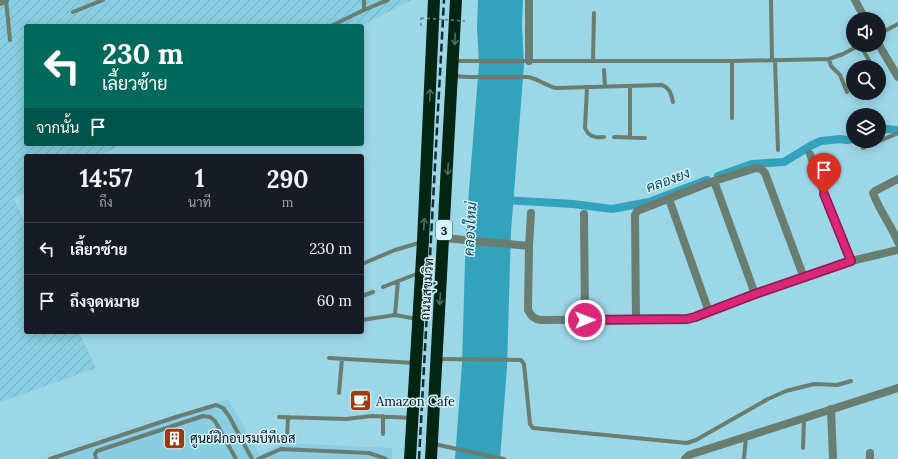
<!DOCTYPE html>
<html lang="th">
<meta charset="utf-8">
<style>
body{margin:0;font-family:Lora,Sarabun,serif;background:#242831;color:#f1f3f6;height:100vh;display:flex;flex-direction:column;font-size:15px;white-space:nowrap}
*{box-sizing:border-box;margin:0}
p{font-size:13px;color:#9ea1a6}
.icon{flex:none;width:22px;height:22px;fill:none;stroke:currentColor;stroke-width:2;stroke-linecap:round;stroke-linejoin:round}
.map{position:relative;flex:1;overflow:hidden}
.panel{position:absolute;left:24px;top:154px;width:340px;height:180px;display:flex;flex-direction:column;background:#171b24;border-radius:4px;box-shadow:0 2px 10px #0003}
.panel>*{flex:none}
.guide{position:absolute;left:24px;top:24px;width:340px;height:122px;border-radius:4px;box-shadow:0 2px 10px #0003;background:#00695c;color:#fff;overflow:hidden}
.fabs{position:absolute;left:846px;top:12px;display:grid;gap:8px}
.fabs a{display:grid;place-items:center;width:40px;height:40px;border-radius:50%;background:#171b24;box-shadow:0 2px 10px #0003;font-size:20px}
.pin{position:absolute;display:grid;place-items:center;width:34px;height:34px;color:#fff;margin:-41px -17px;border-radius:50% 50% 50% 0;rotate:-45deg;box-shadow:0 0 4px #0007}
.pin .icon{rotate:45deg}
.me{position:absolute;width:44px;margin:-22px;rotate:89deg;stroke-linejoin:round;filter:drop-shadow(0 0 3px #0008)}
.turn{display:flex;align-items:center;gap:14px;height:84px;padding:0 12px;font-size:18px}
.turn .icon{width:52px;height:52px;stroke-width:2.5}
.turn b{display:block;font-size:28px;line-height:34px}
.then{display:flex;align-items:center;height:38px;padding:0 12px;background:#0003;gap:8px;font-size:15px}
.eta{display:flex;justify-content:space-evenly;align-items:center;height:68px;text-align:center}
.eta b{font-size:24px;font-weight:700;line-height:28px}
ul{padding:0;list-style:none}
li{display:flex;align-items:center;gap:12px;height:52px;padding:0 12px;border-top:1px solid #363941}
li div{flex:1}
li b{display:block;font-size:15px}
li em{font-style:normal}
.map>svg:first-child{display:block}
</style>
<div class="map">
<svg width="898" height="459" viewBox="0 0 898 459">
<defs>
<pattern id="industrial-furrows" width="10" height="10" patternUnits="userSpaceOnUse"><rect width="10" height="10" fill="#88cde1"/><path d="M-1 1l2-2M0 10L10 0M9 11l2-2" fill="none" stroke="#74afc0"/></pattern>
</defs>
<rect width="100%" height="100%" fill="#9cd7e8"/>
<path fill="#88cde1" d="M228 399 260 455 283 443 392 448V459H46Z"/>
<path fill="url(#industrial-furrows)" d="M0 0H412L360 26H26V144H123L99 156H26V192L14 199 26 224V332H79L96 368 0 402Z"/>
<path fill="#33a2bd" d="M478 0H523L522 26 524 65 511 231 507 367 500 459H455L462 364 466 228 479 64 477 27Z"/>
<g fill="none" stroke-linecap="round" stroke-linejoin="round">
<path stroke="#33a2bd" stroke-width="8" d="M879 130 886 129 898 130
M718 176 752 164 784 162 812 145 821 141 840 139 847 140 853 139
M504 200 573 204 612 209 649 202 707 180"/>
<path stroke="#5d8692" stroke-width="1.5" stroke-dasharray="3 3" stroke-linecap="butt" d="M421 26V18"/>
<path stroke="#6a7d71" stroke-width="4" d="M6 0 10 40
M364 0V10L388 0
M771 0 772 60
M73 12 103 0
M331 26 364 10
M879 34 898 24
M860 45 873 67
M829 59 831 66 840 75 847 92
M775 60 778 150
M454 61H732L829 59 843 54 860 45
M593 61 594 13
M732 61V118
M604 70 605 87
M453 76 468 77H528C539 79 546 86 556 88L662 85C670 88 671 94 673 102
M879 78 883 85
M630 86V137
M587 87 585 128C589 137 595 138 604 137
M614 137 645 138
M863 148 898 133
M362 264 395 250 422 242
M383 287 419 273
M362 296 373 292
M395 315 398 281
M362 320 395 315 417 319
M329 358 415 363
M439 359 521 360 524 364 530 424 533 428 687 443 696 440 768 399 786 391 814 384 837 385 851 381
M339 393 342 359
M279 417 346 419 372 416 412 418
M383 434V416
M287 441 288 417
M434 444 504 459
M803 448 804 419
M50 459 176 417 216 405 223 408 229 416 252 459
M96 459 95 454 97 451 203 416 210 417 215 421 236 459
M258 459 281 449 369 453 386 459
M744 459 746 437"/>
<path stroke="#6a7d71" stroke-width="8" d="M529 0V61
M855 0 865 19
M0 2 5 0
M879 45 898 77
M810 154 829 207 851 261
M898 179 875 191 873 193C879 210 891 225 898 242
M714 181 755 294
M669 199 709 312
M584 214 585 320
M444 238 529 246 528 310C531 316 534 319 541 320L687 319 695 317 755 294 851 261 898 250
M529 246 531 213
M636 319 635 215 637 211 714 181 756 168 761 169 765 173 804 278
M831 409 833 459
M685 459 689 455 898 388
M870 459V453"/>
<path stroke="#032514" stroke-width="12" d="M410 459 423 241 434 0
M431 459 456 0"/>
<path stroke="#162b33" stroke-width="2.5" stroke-dasharray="8 4" stroke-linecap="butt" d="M419 459 444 0"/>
<path stroke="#5d8692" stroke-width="1.5" stroke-dasharray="3 3" stroke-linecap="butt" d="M421 18 465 21"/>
</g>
<defs><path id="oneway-shaft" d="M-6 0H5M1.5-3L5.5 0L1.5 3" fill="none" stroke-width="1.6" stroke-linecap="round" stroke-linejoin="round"/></defs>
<g stroke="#4d6d65">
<use href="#oneway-shaft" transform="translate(455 39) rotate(93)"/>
<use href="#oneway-shaft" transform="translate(430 95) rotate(-87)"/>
<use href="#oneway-shaft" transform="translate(448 169) rotate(93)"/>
<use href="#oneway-shaft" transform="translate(424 224) rotate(-87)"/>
<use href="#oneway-shaft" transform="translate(440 299) rotate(94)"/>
</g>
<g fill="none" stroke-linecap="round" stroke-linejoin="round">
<defs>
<path id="route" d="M585 320 687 319 695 317 755 294 851 261 824 194"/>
</defs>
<use href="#route" stroke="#8e194d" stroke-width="10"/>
<use href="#route" stroke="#db2777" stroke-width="7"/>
</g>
<defs>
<symbol id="cafe-square" viewBox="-11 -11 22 22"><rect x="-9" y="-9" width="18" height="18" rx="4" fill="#9f3814" stroke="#d6f2fb"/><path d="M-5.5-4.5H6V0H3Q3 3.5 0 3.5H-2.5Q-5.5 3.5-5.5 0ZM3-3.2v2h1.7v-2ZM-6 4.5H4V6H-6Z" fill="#fff"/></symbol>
<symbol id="building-square" viewBox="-11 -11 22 22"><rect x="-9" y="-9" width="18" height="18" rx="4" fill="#9f3814" stroke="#d6f2fb"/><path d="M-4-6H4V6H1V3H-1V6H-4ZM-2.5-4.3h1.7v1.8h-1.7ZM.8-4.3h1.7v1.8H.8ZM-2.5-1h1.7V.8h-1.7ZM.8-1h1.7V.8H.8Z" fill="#fff"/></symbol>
</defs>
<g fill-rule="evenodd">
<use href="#cafe-square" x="348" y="388" width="25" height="25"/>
<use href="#building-square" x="162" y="426" width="25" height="25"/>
</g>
<g text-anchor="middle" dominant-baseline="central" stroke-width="3" stroke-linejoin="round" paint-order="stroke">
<rect fill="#d6f2fb" stroke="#40535a" stroke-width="1" x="436" y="220" width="16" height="20" rx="3"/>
<g font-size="12" font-weight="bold" fill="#000f15">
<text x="444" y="230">3</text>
</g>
<g font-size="13" fill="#000f15" stroke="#d6f2fb">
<text transform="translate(427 289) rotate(-86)">ถนนสุขุมวิท</text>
</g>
<g font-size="13" fill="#000f15" stroke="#d6f2fb" text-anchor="start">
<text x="376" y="401">Amazon Cafe</text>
<text x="190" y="438">ศูนย์ฝึกอบรมบีทีเอส</text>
</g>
<g font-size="14" font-style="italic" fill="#064857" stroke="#d6f2fb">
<text transform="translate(668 180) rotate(-20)">คลองยง</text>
<text transform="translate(470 229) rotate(-87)">คลองใหม่</text>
</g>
</g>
</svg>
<div class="fabs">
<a><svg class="icon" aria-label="sound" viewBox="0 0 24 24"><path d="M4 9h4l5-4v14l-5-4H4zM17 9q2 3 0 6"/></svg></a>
<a><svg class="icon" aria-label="search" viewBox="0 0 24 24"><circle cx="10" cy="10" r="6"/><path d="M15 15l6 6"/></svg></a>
<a><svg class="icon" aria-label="layers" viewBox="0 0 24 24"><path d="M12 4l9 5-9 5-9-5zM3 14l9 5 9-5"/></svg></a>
</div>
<div class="pin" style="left:824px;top:194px;background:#d93025"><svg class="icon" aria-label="arrive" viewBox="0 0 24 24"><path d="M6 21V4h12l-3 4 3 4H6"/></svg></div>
<svg class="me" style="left:585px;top:320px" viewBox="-20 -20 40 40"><circle r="17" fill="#db2777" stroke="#fff" stroke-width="3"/><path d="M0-11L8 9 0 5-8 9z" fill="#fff"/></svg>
<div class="guide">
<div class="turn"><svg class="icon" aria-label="left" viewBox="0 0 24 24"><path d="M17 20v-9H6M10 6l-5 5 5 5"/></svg><div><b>230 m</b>เลี้ยวซ้าย</div></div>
<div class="then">จากนั้น<svg class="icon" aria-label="arrive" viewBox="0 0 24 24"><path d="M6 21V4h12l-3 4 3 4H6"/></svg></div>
</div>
<section class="panel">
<div class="eta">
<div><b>14:57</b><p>ถึง</p></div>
<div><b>1</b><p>นาที</p></div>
<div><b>290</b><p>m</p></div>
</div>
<ul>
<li><svg class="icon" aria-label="left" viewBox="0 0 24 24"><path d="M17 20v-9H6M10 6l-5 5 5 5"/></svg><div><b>เลี้ยวซ้าย</b></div><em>230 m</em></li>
<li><svg class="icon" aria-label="arrive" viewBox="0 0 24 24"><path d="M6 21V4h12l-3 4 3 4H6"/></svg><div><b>ถึงจุดหมาย</b></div><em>60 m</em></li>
</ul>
</section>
</div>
